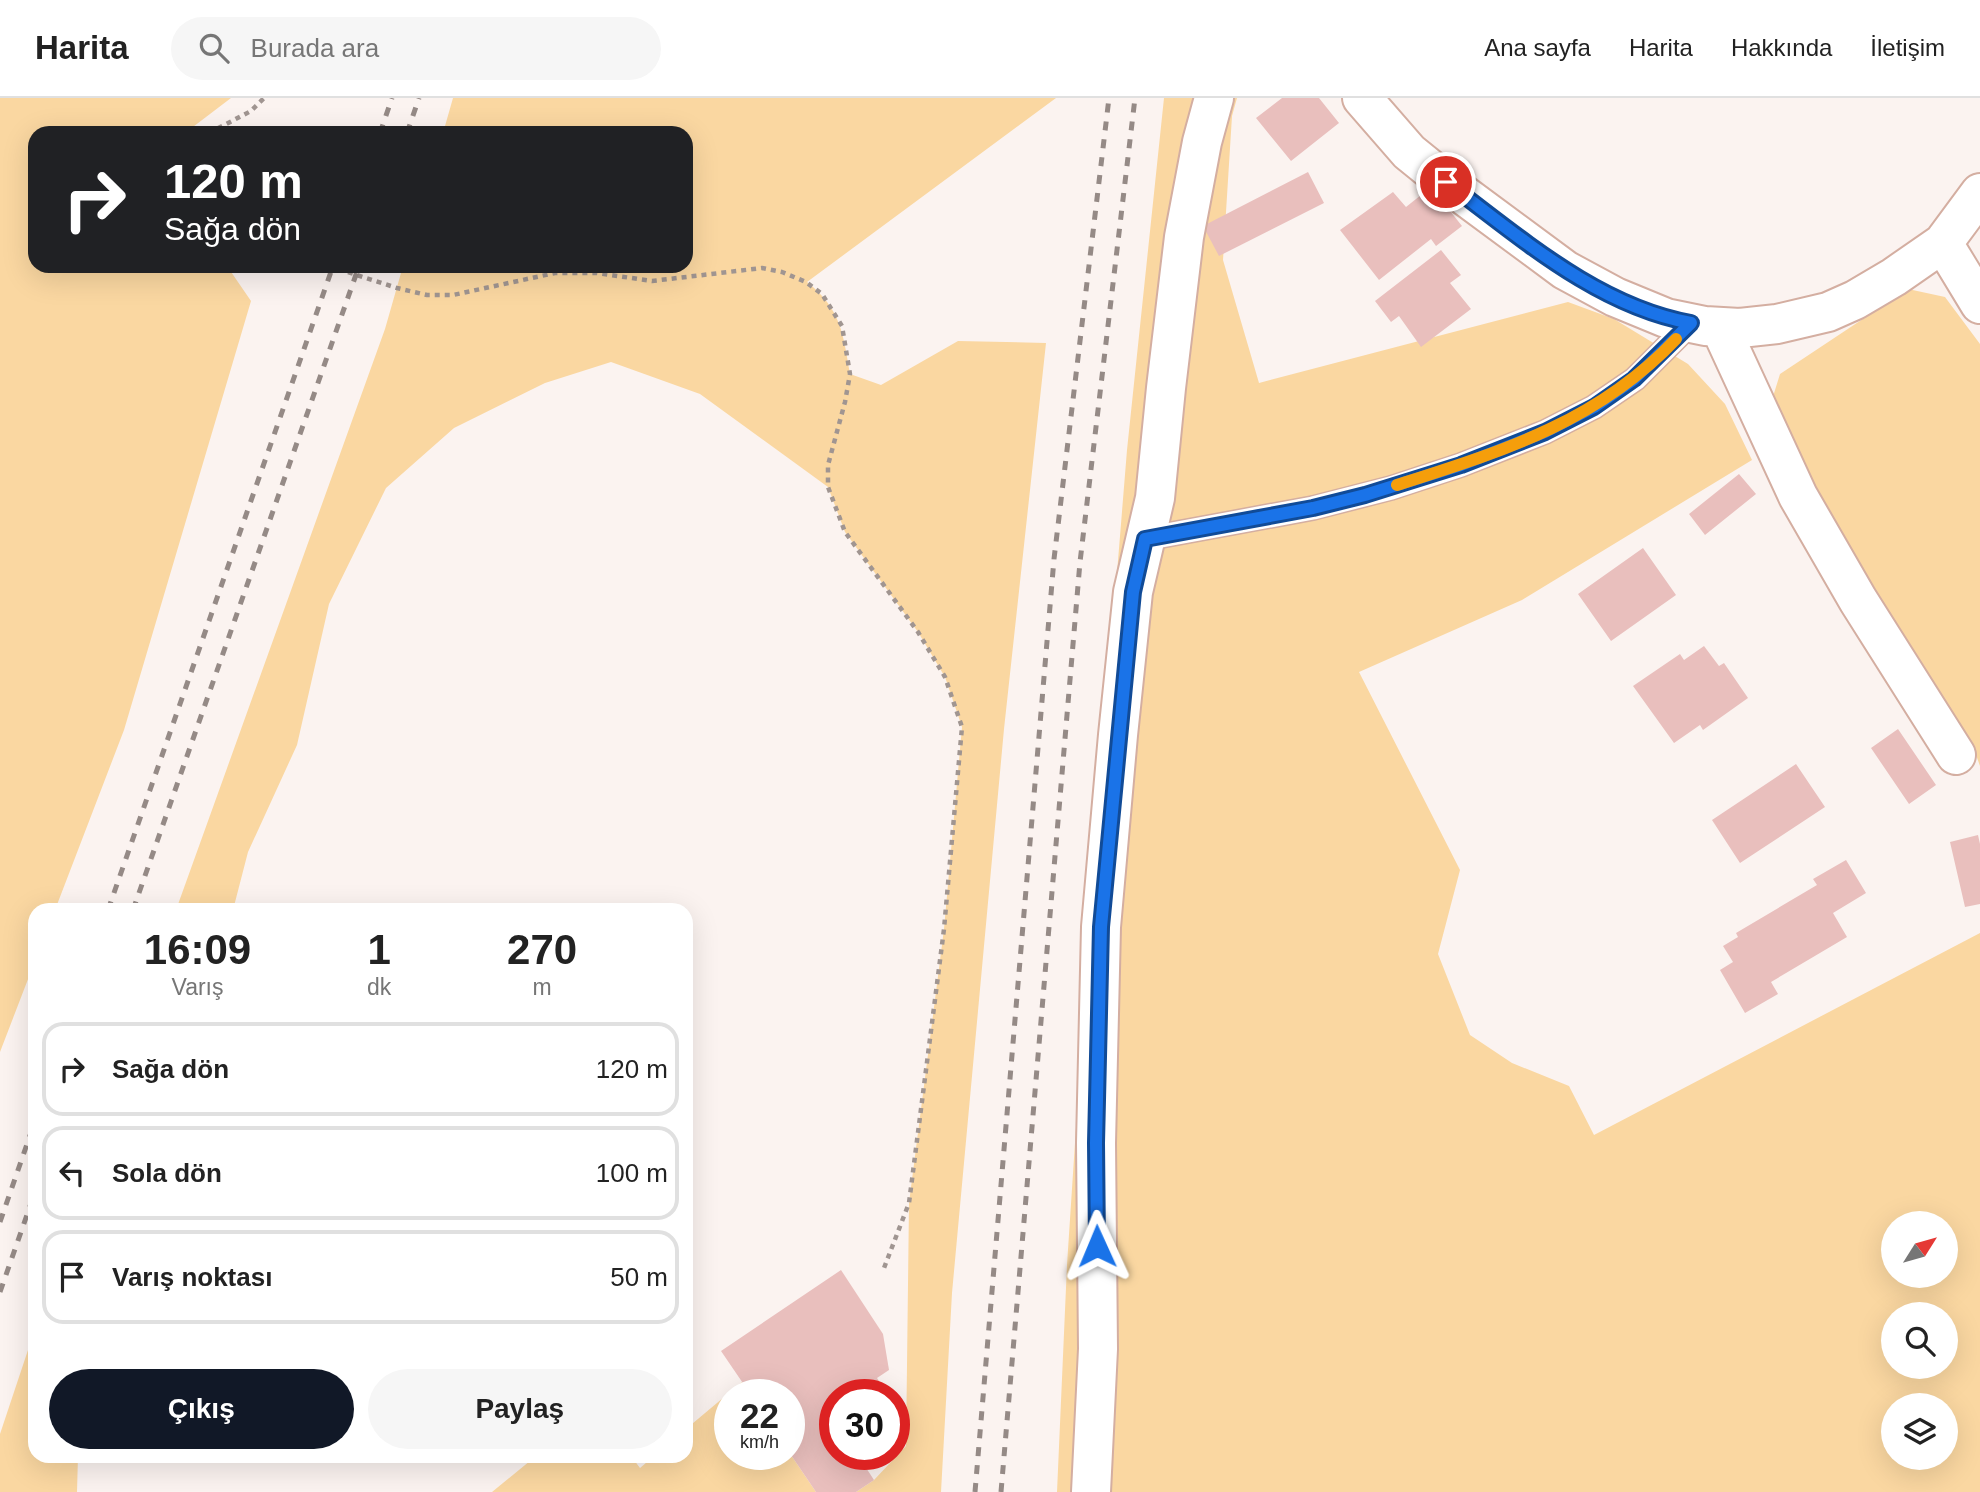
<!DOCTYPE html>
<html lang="tr">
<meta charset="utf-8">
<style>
body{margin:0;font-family:Helvetica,sans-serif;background:#f6f6f6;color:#222;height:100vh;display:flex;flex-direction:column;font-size:26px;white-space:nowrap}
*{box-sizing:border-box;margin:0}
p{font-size:23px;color:#767676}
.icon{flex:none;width:38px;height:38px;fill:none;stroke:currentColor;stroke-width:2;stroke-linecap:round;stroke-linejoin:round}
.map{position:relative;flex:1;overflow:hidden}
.sheet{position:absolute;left:28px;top:805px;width:665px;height:560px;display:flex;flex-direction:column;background:#fff;border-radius:21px;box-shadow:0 7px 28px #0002}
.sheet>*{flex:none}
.guide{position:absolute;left:28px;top:28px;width:665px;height:147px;border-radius:21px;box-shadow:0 7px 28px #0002;background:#202124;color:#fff;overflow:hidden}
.needle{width:46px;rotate:53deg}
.buttons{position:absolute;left:1881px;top:1113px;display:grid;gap:14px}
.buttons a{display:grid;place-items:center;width:77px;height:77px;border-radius:50%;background:#fff;box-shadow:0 7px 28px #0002;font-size:35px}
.speed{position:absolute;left:714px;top:1281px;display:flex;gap:14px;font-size:35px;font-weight:700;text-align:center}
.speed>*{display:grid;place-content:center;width:91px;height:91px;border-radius:50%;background:#fff;box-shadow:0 7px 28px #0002;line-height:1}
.speed small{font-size:18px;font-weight:400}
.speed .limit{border:10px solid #d22;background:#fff;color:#111}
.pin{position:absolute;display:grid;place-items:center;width:60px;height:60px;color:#fff;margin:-30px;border:4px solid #fff;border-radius:50%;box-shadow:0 2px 7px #0007}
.me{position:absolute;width:77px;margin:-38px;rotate:359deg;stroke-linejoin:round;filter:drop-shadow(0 0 5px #0008)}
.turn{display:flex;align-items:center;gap:24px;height:147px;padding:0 21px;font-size:32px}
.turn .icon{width:91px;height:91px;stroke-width:2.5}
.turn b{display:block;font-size:49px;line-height:60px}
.eta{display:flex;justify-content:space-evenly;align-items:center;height:119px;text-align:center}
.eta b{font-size:42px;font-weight:700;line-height:49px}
.action{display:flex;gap:14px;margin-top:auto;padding:14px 21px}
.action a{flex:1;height:80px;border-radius:42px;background:#111827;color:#fff;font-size:28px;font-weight:700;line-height:80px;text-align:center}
.action a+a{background:#f6f6f6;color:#222}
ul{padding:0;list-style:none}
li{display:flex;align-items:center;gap:21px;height:94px;margin:0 14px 10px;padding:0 7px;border:4px solid #e0e0e0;border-radius:21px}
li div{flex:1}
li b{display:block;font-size:26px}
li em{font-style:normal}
header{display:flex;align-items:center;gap:42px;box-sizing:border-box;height:98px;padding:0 35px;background:#fff;border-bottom:2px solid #e0e0e0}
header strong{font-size:33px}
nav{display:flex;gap:38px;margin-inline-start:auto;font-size:24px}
.search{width:490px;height:63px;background:#f6f6f6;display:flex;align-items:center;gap:18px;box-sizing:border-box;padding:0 24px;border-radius:38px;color:#767676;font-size:26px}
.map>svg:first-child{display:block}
</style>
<header>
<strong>Harita</strong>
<div class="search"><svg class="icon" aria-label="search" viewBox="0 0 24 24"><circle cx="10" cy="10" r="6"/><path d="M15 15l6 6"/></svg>Burada ara</div>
<nav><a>Ana sayfa</a><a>Harita</a><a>Hakkında</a><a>İletişim</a></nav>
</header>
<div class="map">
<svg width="1980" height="1394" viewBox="0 0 1980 1394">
<rect width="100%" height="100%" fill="#fbf3f0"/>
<path fill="#fad7a1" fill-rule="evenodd" d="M0 0H231L185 35H35V168H227L251 203 124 632 55 812H35V863L0 954Z
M453 0H1056L807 184C841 211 843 235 850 276L881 287 958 243 1046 245 1004 631 952 1195 941 1394H856L874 1382 906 1348 909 1105 944 831 962 629 945 579 918 534 845 434 828 389 700 296 611 264 545 285 454 330 386 390 329 506 297 647 248 754 233 812H176L385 231 403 168H686V35H443Z
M1164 0H1237L1232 18 1223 162 1259 285 1568 204 1614 221 1688 266 1725 306 1752 362 1522 502 1359 574 1460 772 1438 856 1470 937 1512 965 1569 988 1594 1037 1980 835V1394H1057L1067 1167 1093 770 1127 352ZM1894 1125H1946V1178H1894ZM1894 1216H1946V1269H1894ZM1894 1307H1946V1360H1894Z
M1908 191 1945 199 1980 246V668L1976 657 1830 429 1771 305 1780 276Z
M35 1231V1358H78L77 1394H0V1336Z
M742 1284 751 1297H730V1356H789V1354L816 1394H492L536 1358H631L640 1370 654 1358H686V1331Z"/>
<path fill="#e9bfbd" d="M1282 0H1319L1339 25 1291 63 1256 20Z
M1308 74 1324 105 1219 158 1203 128Z
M1431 89 1462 128 1436 148 1431 141 1379 182 1340 132 1393 94 1406 109Z
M1441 152 1461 177 1450 185 1471 211 1421 249 1399 218 1391 224 1375 203Z
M1739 376 1756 396 1705 437 1689 416Z
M1643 450 1676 497 1611 543 1578 496Z
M1704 548 1719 568 1724 565 1748 600 1703 632 1700 627 1674 645 1633 588 1680 556 1684 562Z
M1898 631 1936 687 1909 706 1871 650Z
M1796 666 1825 709 1740 765 1712 722Z
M1978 737 1980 746V806L1965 809 1950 744Z
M1846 762 1866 795 1833 815 1847 839 1771 884 1778 896 1745 915 1720 872 1733 864 1723 848 1738 839 1736 835 1817 787 1813 781Z
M841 1172 883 1236 889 1272 877 1280 888 1297H835V1356H857L874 1382 856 1394H816L789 1354V1297H751L721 1253Z
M894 1306 906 1323 894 1331Z"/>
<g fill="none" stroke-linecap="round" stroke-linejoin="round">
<defs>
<path id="lane" d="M1145 441 1313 410 1391 390 1461 367 1545 334 1594 309 1635 281 1691 225"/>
<path id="street" d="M1362 0 1409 54 1446 84 1565 172 1615 199 1666 220 1705 228 1740 230 1777 226 1828 214 1855 202 1894 179 1943 145 1980 95
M1943 145 1980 206
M1720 229 1798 398 1858 502 1956 657
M1091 1394 1098 1251 1096 1045 1101 829 1118 637 1133 494 1155 400 1166 290 1184 139 1202 44 1214 0"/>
</defs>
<use href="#lane" stroke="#d4aea1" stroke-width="26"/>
<use href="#street" stroke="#d4aea1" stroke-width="42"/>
<path stroke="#a09591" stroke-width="4.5" stroke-dasharray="5 5" stroke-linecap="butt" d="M209 35 251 13 264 0
M329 168 397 190 427 197H453L555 175H597L652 183 762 170 782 174 806 184 822 196 842 228 850 276 845 304 828 367V389L845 434 918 534 945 579 962 629 944 831 909 1105 884 1170"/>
<use href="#lane" stroke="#fff" stroke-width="23"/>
<use href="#street" stroke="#fff" stroke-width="38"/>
<path stroke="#958a86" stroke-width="5" stroke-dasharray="9 9" stroke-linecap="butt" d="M380 35 392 0
M407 35 419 0
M108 812 333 168
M133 812 359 168
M0 1124 35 1023
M0 1194 35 1094
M975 1394 1054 461 1109 0
M1001 1394 1080 464 1135 0"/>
</g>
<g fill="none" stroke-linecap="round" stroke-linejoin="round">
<defs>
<path id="route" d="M1097 1148 1096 1045 1101 829 1133 494 1145 441 1313 410 1365 397 1461 367 1545 334 1594 309 1634 281 1691 225C1597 208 1520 139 1446 84"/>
</defs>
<use href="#route" stroke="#114b97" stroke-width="18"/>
<use href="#route" stroke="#1a73e8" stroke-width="12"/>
<path stroke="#f59e0b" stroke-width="12" d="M1397 387C1503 353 1598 324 1676 241"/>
</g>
</svg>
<div class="buttons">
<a><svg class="needle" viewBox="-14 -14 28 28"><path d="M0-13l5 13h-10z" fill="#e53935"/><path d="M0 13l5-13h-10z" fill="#767676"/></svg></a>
<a><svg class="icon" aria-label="search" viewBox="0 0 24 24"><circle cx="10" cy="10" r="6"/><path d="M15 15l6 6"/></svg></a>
<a><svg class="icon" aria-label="layers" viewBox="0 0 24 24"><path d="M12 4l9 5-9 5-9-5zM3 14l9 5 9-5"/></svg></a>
</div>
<div class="speed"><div>22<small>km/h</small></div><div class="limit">30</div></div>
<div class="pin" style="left:1446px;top:84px;background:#d93025"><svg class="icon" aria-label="arrive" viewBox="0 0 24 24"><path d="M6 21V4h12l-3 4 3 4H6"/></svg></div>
<svg class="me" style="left:1097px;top:1148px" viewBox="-20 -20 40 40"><path d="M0-17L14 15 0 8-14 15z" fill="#1a73e8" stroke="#fff" stroke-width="4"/></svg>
<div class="guide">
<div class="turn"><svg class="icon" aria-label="right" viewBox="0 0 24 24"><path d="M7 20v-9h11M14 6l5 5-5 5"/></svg><div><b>120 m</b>Sağa dön</div></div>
</div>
<section class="sheet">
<div class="eta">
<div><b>16:09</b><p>Varış</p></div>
<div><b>1</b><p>dk</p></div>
<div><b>270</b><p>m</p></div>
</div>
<ul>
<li><svg class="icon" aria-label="right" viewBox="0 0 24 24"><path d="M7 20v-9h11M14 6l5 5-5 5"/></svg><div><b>Sağa dön</b></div><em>120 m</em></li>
<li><svg class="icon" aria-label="left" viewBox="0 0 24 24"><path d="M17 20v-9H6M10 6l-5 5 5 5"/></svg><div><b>Sola dön</b></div><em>100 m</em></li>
<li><svg class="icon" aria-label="arrive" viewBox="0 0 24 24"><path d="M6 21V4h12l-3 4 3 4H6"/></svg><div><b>Varış noktası</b></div><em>50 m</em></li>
</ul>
<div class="action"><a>Çıkış</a><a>Paylaş</a></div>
</section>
</div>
